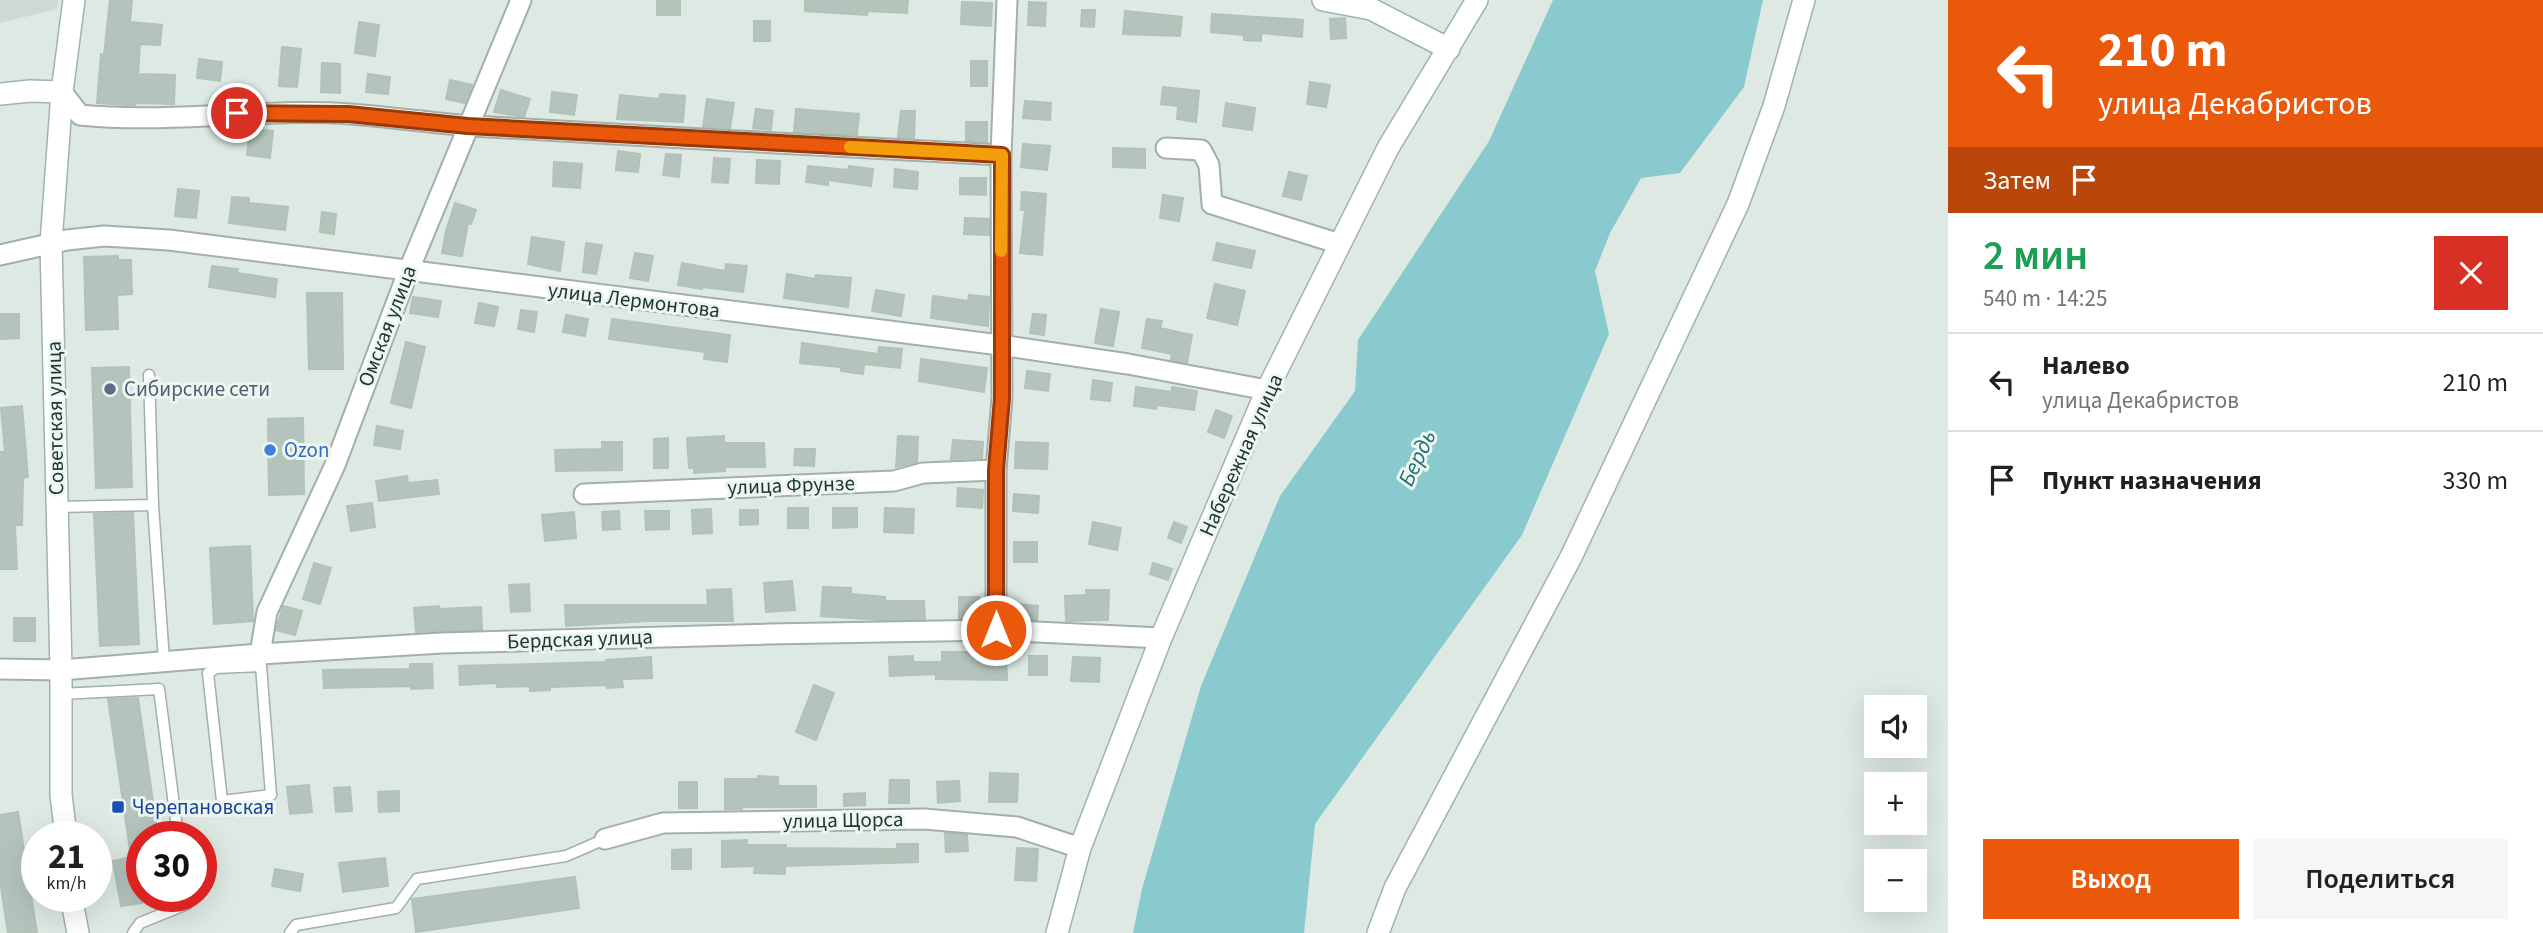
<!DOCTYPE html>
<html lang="ru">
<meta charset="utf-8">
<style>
body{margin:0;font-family:"Source Sans 3",sans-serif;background:#f6f6f6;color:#202124;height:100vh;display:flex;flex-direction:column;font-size:26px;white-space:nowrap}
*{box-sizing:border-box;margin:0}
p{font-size:23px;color:#757577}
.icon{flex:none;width:38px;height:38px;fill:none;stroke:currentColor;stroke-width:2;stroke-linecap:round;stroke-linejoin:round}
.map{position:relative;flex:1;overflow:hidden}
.drawer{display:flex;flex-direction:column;background:#fff;width:595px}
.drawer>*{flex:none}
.hud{background:#ea580c;color:#fff;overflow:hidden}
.buttons{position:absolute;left:1864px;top:695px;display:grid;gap:14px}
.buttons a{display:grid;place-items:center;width:63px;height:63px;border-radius:0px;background:#fff;box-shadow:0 7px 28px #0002;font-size:35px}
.speed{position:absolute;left:21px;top:821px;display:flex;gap:14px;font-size:35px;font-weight:700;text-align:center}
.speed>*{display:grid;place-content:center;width:91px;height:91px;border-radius:50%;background:#fff;box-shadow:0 7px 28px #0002;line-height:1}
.speed small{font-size:18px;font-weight:400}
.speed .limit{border:10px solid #d22;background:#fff;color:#111}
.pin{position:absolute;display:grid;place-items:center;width:60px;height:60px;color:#fff;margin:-30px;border:4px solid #fff;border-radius:50%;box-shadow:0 2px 7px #0007}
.me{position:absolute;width:77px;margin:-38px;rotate:0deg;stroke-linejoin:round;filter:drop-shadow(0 0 5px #0008)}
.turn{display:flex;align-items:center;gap:24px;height:147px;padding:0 35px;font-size:32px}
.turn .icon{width:91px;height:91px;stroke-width:2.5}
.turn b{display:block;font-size:49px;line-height:60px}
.then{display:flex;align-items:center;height:66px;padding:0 35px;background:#0003;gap:14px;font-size:26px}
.round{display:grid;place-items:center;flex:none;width:74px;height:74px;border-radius:0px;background:#f6f6f6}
.head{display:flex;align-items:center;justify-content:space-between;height:119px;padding:0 35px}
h1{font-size:42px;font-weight:600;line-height:52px;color:#1e9e55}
.cta{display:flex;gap:14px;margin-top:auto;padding:14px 35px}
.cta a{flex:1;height:80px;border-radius:0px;background:#ea580c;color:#fff;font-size:28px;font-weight:600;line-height:80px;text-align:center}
.cta a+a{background:#f6f6f6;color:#202124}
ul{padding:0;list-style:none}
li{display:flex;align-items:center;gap:21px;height:98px;padding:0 35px;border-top:2px solid #e0e0e0}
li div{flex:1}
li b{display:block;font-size:26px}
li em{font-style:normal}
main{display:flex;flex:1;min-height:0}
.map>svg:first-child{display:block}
</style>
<main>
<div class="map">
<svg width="1948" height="933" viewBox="0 0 1948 933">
<rect width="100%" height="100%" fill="#dee9e3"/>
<path fill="#cdd9d2" d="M0 0H58L57 9 0 23Z"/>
<path fill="#88cacd" d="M1553 0H1763L1744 87 1680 173 1641 178 1610 233 1595 271 1609 334 1522 535 1315 824 1304 933H1133L1142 889 1201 686 1280 496 1355 391 1358 340 1489 141Z"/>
<path fill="#b4c4bc" stroke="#b1c2b9" stroke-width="2" d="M110 0H132L130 22 162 25 160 45 140 44 138 74 175 75 174 104 136 103 135 105H127L97 103 101 54 104 55Z
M657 0H680V15H657Z
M805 0H908L907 13 868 11 867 15 805 11Z
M962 2 992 3 991 26 961 24Z
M1029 2 1046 3 1045 26 1028 25Z
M1082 10H1095L1094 27 1081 26Z
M1125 11 1182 17 1180 36 1123 34Z
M1212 14 1303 20 1302 37 1261 33V41L1244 40V35L1211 32Z
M1345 18 1346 38 1331 39 1330 19Z
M754 21H770V41H754Z
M359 22 379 25 375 56 355 53Z
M282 47 301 49 297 87 279 86Z
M199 59 222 62 220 81 197 78Z
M971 61H987V86H971Z
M322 63 340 64V93L321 92Z
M368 74 390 77 388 94 366 92Z
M450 80 472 85 465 103 446 99Z
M1310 82 1330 85 1326 107 1307 104Z
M1163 87 1199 91 1196 122 1177 119 1178 106 1161 104Z
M501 90 530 99 524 117 494 112Z
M552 92 577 95 574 115 550 112Z
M660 94 685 96 683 122 617 119 620 95 659 99Z
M707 99 734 103 730 128 703 127Z
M1025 101 1051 103 1050 120 1023 118Z
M1226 103 1255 108 1252 130 1223 126Z
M756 109 773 111 771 130 753 128Z
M796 109 859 114 857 135 794 132Z
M901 111H915L914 138 898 137Z
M966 122H987V142L966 141Z
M250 129 273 131 270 158 247 155Z
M1023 144 1050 146 1047 170 1021 167Z
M1113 148 1145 149V168L1113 167Z
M618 151 640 154 638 172 616 170Z
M666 154 681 155 679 177 663 175Z
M714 158 730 159 728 183 712 182Z
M757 160 780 161 779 184 756 183Z
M554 162 582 164 580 188 553 186Z
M808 166 848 170 849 166 873 169 871 186 828 180V185L806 182Z
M895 169 918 172 917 189 894 187Z
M1289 172 1307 176 1301 200 1283 196Z
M960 178H986V195L960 194Z
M178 189 199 191 196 218 175 216Z
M1022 192 1046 194 1042 255 1020 253 1025 210H1021Z
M1163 195 1183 198 1179 221 1160 218Z
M232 197 249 198V203L288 207 285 230 229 223Z
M455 203 476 210 471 224 468 223 462 256 442 253 446 231Z
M322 212 336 214 334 234 320 232Z
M965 218 989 219V235L964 234Z
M532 237 564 242 560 271 528 264Z
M586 243 602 245 596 274 583 272Z
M1217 243 1255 251 1251 268 1213 260Z
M635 253 653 256 648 281 630 278Z
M118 256V260H131L132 294 117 295 118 329 86 330 84 257Z
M682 263 725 271 726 264 747 266 743 292 702 287V289L678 285Z
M212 266 238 269 237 273 277 279 275 297 209 287Z
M787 274 815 279 816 275 851 278 848 307 784 298Z
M1215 284 1245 291 1237 325 1207 318Z
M876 290 904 295 901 316 872 311Z
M307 293H342L343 369H309Z
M969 295 989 297 988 326 931 318 933 296 968 301Z
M413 297 441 301 438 317 410 313Z
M479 303 498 307 494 326 475 323Z
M1101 309 1119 312 1113 346 1095 343Z
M521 310 537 312 534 332 518 329Z
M0 314H19V338L0 339Z
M1033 314 1046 315 1044 335 1030 333Z
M566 315 588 319 585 336 563 332Z
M612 319 730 335 727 362 704 359 705 352 609 339Z
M1147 319 1162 321 1160 328 1192 335 1187 363 1171 360 1172 354 1142 348Z
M406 342 425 347 411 408 391 403Z
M802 343 878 354 879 347 902 349 900 368 864 364 863 374 841 371V367L800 363Z
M921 359 987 368 984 392 919 381Z
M129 367 132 487 96 488 92 368Z
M1027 371 1050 374 1048 391 1025 388Z
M1093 380 1112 383 1110 401 1091 399Z
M1136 387 1172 392V387L1197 391 1194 410 1157 405 1156 409 1134 406Z
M22 406 28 477 23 478 22 525H15L17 569H0V452H5L1 408Z
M1216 410 1232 416 1224 438 1208 432Z
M303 418 304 494 269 495 268 419Z
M377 426 403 431 400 449 374 445Z
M724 436V443H764L765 467H725V471L694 473V468H689L687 438Z
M898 436 918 437 917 462 896 467Z
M668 438V468H654V439Z
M953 440 983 442 982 458 951 459Z
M602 442H622V470L556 471 555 450 602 449Z
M1016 442 1048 443 1047 469 1015 468Z
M795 449H815L814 466 794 465Z
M407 476 408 483 437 480 439 494 379 501 376 481Z
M958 488 983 490 982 508 957 506Z
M1014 494 1039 496 1038 513 1013 511Z
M372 503 375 527 351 531 347 506Z
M788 508H808V528H788Z
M833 508H857V527L833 528Z
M885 508 914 509 913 533 884 532Z
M711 509 712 533 693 534 692 510Z
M740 510H758V524L740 525Z
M619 511 620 529 603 530 602 512Z
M645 511H669V529L646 530Z
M574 512 576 538 545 541 542 515Z
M133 513 139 644 100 646 94 514Z
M1093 522 1121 528 1117 550 1089 544Z
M1174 522 1187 527 1181 543 1168 538Z
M1014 542H1037V562H1014Z
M250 546 253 621 214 624 210 548Z
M314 563 331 568 320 604 303 599Z
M1153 563 1172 569 1168 580 1150 574Z
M792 581 795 610 766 612 764 583Z
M529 584 530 611 511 612 509 585Z
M823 587 851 588V594L885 597V601H924L925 619 882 620 821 616Z
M731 589 733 621H648L566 626 565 605H708L707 590Z
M1086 590H1109L1108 620 1066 621 1065 596 1086 595Z
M959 597H979V618H959Z
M1016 604 1038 606 1037 620 1014 619Z
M283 606 302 611 295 635 276 630Z
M439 606V609L481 607 482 630 416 632 414 608Z
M14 618H35V641H14Z
M942 652H978V656L1006 655 1007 680 936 679V674L890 676 889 657 913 656V662H942Z
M1029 656H1047V675H1029Z
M651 657 652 678 622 679 623 687 607 688V685L550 687V690L530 691V686L497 687V683L460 685 459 666 606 662V660Z
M1073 657 1100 658 1099 682 1071 681Z
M410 664H432L433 688 411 689V686L324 688 323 670 410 669Z
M814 685 834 693 816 740 796 732Z
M138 698 158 836H142V903L121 906 113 861 131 857 108 699Z
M990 773 1018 774 1017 802H989Z
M758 776 778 777V786H816V807H742V809H725V779H758Z
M890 780H909V803H889Z
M959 781 960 801 938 803 937 782Z
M679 782H697V808H679Z
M309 785 312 812 290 814 287 787Z
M350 787 352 811 336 812 334 788Z
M399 791V811L379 812 378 792Z
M865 793V805L844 806V794Z
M18 812 37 933H8L0 881V815Z
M945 833 967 835 968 851 946 852Z
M747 840V845H786V848L897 849V844H918V862L785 866V874L754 873 755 866 722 867V841Z
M1017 848 1038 849 1036 881 1015 880Z
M691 849V869H672V850Z
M385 858 388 886 343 892 339 863Z
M275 869 303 874 300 891 272 886Z
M575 877 579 908 416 932 412 899Z"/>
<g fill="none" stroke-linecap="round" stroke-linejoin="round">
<defs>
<path id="lane" d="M149 375 153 505
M57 507 153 505 164 661
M260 654 261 666 271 795 222 801 208 673 216 668 261 666
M61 694 159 689 178 836
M133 933 140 923 187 904 186 896
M290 933 296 925 396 908 417 879 566 856 605 839"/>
<path id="street" d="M62 92 80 115C170 124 260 108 350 114 391 117 431 123 472 126 648 137 825 145 1001 155
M1166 148 1201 150 1209 165 1212 204 1340 244
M0 255 67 240 104 236 169 240 1000 345 1128 364 1267 390
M584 494 894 481 923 473 996 470
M996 630V470L1002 398 1001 155 1007 0
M260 654 267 612 335 465 408 272 521 0
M0 669 61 670 260 654 442 643 769 634 996 630 1161 638
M605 839 663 823 924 819 1017 827 1080 848"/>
<path id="secondary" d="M1323 0 1371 9 1449 49
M0 94 30 91 62 92
M66 836 61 795V670L51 243 62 92 74 0
M71 896 78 933
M1057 933 1080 848 1161 638 1267 390 1388 148 1477 0
M1378 933 1395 888 1571 557 1738 204 1774 106 1804 0"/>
</defs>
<use href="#lane" stroke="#a1b0a9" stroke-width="13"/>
<use href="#street" stroke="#a1b0a9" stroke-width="23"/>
<use href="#secondary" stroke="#9eb4aa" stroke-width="24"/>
<use href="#lane" stroke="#fff" stroke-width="10"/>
<use href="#street" stroke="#fff" stroke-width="19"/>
<use href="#secondary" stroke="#fff" stroke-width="21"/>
</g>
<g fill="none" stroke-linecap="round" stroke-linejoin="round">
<defs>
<path id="route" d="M237 113 348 114 468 126 1002 155V398L996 470V630"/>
</defs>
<use href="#route" stroke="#983908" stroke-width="18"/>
<use href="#route" stroke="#ea580c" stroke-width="12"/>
<path stroke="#f59e0b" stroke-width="12" d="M850 147 1002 155 1001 251"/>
</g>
<circle fill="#5c6f8a" stroke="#eef6f1" stroke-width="2.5" cx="110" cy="389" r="7"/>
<circle fill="#3f7fe0" stroke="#eef6f1" stroke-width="2.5" cx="270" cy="450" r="7"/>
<rect fill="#1a4fb4" stroke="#eef6f1" stroke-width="2.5" x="111" y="800" width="14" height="14" rx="3.5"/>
<g text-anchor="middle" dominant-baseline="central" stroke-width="6" stroke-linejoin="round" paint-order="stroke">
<g font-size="21" fill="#20382f" stroke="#eef6f1">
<text transform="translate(634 300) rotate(7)">улица Лермонтова</text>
<text transform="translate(387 326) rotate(-69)">Омская улица</text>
<text transform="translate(55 418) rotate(-91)">Советская улица</text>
<text transform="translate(1241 455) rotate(-66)">Набережная улица</text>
<text transform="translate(791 485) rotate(-2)">улица Фрунзе</text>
<text transform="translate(580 639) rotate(-2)">Бердская улица</text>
<text transform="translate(843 820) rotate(-1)">улица Щорса</text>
</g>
<g font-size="21" fill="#4e5e75" stroke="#eef6f1" text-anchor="start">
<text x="124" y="389">Сибирские сети</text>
</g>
<g font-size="21" fill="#366cbe" stroke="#eef6f1" text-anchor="start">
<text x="284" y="450">Ozon</text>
</g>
<g font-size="21" fill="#164399" stroke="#eef6f1" text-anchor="start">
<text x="132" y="807">Черепановская</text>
</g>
<g font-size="23" font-style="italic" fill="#1e6c71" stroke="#eef6f1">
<text transform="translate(1417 458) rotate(-65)">Бердь</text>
</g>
</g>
</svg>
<div class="buttons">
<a><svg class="icon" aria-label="sound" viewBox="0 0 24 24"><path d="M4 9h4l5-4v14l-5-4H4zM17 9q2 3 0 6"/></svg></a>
<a>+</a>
<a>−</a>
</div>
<div class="speed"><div>21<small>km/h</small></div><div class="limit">30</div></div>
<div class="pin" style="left:237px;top:113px;background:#d93025"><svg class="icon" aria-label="arrive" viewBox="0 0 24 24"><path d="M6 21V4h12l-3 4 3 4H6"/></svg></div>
<svg class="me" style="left:996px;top:630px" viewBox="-20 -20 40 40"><circle r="17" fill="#ea580c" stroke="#fff" stroke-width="3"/><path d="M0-11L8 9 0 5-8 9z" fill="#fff"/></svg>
</div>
<section class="drawer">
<div class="hud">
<div class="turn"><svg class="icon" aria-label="left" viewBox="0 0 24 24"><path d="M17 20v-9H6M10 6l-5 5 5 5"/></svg><div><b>210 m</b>улица Декабристов</div></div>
<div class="then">Затем<svg class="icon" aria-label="arrive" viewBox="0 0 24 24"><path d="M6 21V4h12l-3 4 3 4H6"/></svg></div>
</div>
<div class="head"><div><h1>2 мин</h1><p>540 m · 14:25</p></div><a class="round" style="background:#d93025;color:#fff"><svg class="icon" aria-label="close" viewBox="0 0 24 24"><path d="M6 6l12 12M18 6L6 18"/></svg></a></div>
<ul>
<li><svg class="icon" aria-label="left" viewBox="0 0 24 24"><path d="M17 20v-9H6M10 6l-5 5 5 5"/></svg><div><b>Налево</b><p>улица Декабристов</p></div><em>210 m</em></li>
<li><svg class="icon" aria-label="arrive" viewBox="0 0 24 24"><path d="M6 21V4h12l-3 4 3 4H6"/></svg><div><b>Пункт назначения</b></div><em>330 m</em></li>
</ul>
<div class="cta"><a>Выход</a><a>Поделиться</a></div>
</section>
</main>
